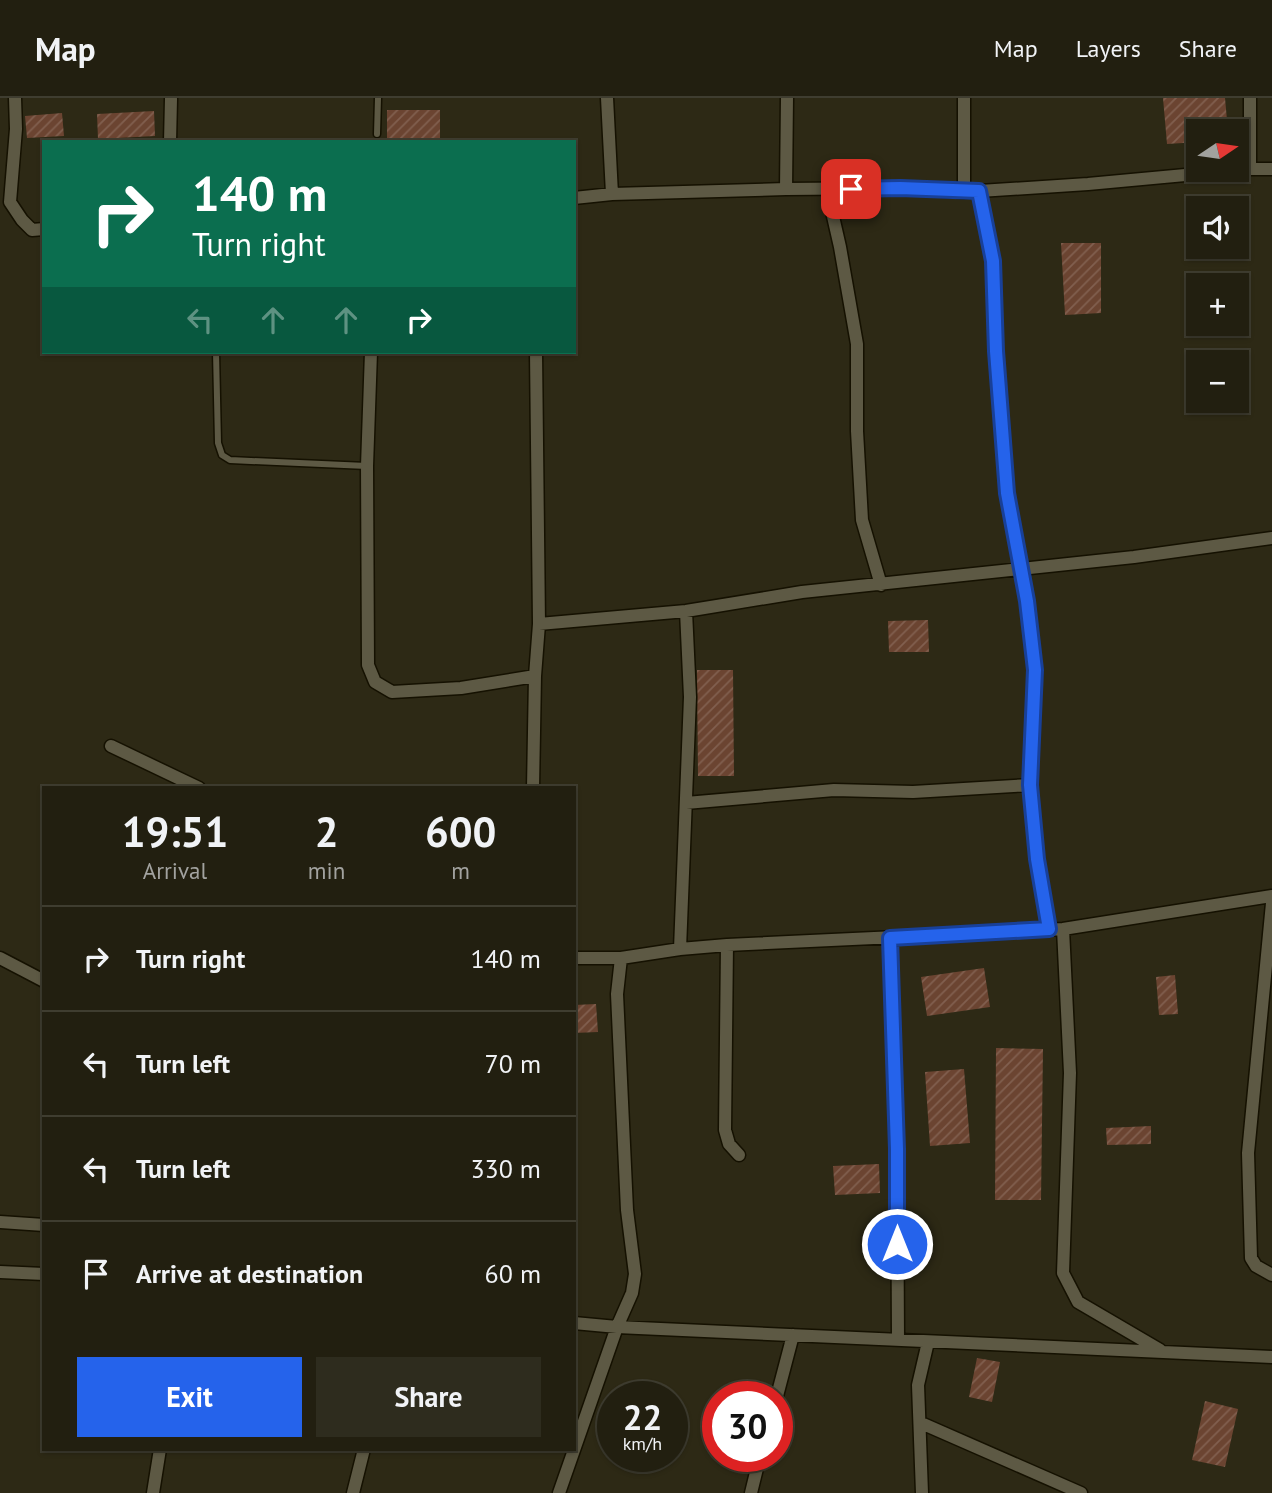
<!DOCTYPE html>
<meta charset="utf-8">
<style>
body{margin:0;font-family:"PT Sans",sans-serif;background:#2e2c1e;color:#f1f3f6;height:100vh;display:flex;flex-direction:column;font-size:26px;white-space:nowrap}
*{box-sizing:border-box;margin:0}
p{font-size:23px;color:#a2a29f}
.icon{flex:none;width:38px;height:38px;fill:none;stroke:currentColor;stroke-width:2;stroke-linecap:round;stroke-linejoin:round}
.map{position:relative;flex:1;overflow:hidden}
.drawer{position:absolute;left:42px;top:688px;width:534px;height:665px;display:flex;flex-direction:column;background:#221f10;border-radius:0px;box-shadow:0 2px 5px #0004,0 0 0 2px #3f3d30}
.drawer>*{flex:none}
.guide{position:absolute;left:42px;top:42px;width:534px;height:214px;border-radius:0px;box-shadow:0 2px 5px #0004,0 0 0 2px #3f3d30;background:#0b6e4f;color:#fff;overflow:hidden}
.needle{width:46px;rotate:77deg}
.fabs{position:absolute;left:1186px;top:21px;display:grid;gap:14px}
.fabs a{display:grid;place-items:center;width:63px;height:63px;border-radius:0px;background:#221f10;box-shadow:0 2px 5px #0004,0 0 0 2px #3f3d30;font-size:35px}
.speed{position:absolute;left:597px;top:1283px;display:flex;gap:14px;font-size:35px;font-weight:700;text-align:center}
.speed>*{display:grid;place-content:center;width:91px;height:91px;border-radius:50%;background:#221f10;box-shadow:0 2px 5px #0004,0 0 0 2px #3f3d30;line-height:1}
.speed small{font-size:18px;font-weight:400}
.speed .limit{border:10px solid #d22;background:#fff;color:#111}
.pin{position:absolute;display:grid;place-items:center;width:60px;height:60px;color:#fff;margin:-30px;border-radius:14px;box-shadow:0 4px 10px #0006}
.me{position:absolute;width:77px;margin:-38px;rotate:0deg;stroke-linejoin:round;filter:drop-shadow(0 0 5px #0008)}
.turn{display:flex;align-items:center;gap:24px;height:147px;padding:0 35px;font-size:32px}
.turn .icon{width:91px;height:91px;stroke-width:2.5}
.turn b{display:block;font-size:49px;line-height:60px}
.lanes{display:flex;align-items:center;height:66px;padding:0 35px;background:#0003;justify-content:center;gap:35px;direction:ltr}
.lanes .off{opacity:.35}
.eta{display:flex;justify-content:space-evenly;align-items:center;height:119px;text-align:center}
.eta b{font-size:42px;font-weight:700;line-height:49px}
.primary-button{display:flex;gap:14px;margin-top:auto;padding:14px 35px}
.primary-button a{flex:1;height:80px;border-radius:0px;background:#2563eb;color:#fff;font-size:28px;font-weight:700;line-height:80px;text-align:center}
.primary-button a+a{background:#2e2c1e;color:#f1f3f6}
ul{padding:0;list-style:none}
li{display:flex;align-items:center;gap:21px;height:105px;padding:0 35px;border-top:2px solid #3f3d30}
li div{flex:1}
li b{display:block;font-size:26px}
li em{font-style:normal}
header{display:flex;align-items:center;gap:42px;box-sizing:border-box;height:98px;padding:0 35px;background:#221f10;border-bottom:2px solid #3f3d30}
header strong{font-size:33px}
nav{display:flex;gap:38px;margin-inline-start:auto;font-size:24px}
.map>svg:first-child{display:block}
</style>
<header>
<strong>Map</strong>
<nav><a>Map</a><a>Layers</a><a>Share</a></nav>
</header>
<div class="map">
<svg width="1272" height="1395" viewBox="0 0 1272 1395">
<defs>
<pattern id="building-hatch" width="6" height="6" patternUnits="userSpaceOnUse" patternTransform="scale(1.75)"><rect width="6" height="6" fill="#6b4431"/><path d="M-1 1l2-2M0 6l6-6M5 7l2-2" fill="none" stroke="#815f4f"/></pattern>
</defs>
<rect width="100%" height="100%" fill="#2d2915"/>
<path fill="url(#building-hatch)" d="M1163 0H1225L1228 33H1199V44L1167 46Z
M387 12H440V44H387Z
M154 13 155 38 98 41 97 16Z
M62 15 64 38 27 40 25 18Z
M1061 145H1101V215L1065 217Z
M928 522 929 554H889L888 523Z
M697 572H733L734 678H698Z
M984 870 990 909 927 918 921 879Z
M1175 877 1178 916 1159 917 1156 879Z
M596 906 598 934 574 935V907Z
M996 950 1043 951 1041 1102H995Z
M964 971 970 1045 930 1048 925 974Z
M1151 1028V1046L1107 1047 1106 1030Z
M879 1066 880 1095 835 1097 833 1068Z
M977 1260 1000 1264 992 1304 969 1299Z
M1205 1303 1238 1311 1225 1369 1192 1362Z"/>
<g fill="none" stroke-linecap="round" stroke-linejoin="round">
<defs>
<path id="lane" d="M377 36 378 0
M216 254 218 345 222 357 230 362 367 368"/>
<path id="street" d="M15 0 16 31 10 104 22 122 32 132 44 131
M607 0 612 96
M964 0V94
M1250 0V71
M170 44 171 1
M786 91 787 0
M827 92 840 149 857 246V333L862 422 881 487
M980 93 993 163 996 253 1007 395 1027 503 1036 572 1030 687 1037 761 1049 831
M574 100 612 96 786 91 900 90 964 94 1088 86 1250 71H1272
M371 254 367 368 368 567 375 584 392 594 461 590 535 578
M539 526 686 513 802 494 1134 459 1272 440
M111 648 199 690
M533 690 535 578 539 526 536 254
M686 705 834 692 913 694 1030 687
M1272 805 1248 1055 1251 1160 1256 1168 1272 1177
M1063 831 1070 975 1063 1175 1078 1204 1160 1252
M890 840 897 1051 898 1241
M727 847 725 1032 729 1046 739 1057
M680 851 690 599 686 513
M0 860 44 883
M574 860H621L680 851 727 847 1063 831 1272 798
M0 1124 44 1127
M0 1174 44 1176
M574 1225 617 1229 1272 1259
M777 1298 793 1237
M921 1325 1081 1395
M153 1395 160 1351
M353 1395 364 1351
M559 1395 617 1229 632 1195 635 1176 627 1112 617 896 621 860
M751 1395 760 1358
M922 1395 918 1287 928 1244"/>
</defs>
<use href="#lane" stroke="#151101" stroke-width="9"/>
<use href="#street" stroke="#151101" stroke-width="15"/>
<use href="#lane" stroke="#5d5944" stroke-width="6"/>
<use href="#street" stroke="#5d5944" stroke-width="12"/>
</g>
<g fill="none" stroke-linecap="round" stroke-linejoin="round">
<defs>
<path id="route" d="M851 91 900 90 979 93 993 163 996 253 1007 395 1027 503 1035 572 1030 687 1037 761 1049 831 890 840 897 1051V1146"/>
</defs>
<use href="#route" stroke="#184099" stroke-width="18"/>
<use href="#route" stroke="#2563eb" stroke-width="12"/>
</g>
</svg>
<div class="fabs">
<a><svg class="needle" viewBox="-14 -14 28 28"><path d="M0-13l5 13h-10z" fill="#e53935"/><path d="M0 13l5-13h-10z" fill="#a2a29f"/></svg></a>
<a><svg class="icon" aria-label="sound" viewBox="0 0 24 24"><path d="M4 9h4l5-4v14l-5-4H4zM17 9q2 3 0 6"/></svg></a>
<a>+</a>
<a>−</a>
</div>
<div class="speed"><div>22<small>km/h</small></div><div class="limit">30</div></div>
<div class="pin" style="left:851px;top:91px;background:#d93025"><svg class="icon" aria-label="arrive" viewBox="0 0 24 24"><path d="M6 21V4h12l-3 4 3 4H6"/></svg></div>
<svg class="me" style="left:897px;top:1146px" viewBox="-20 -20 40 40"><circle r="17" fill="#2563eb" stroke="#fff" stroke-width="3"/><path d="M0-11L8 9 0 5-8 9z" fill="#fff"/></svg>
<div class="guide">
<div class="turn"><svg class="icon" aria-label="right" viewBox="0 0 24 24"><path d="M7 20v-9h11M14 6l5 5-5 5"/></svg><div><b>140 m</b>Turn right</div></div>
<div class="lanes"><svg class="icon off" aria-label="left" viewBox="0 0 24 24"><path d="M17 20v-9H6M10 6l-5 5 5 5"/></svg><svg class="icon off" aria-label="ahead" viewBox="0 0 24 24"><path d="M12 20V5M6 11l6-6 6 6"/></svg><svg class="icon off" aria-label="ahead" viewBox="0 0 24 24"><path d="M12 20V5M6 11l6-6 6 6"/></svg><svg class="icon" aria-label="right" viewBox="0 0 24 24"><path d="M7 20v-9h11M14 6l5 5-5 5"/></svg></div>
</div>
<section class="drawer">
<div class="eta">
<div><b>19:51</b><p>Arrival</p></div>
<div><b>2</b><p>min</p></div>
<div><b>600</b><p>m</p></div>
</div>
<ul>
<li><svg class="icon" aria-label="right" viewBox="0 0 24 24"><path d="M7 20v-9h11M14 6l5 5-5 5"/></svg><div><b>Turn right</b></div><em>140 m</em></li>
<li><svg class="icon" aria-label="left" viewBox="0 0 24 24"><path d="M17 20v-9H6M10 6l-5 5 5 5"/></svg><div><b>Turn left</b></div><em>70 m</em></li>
<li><svg class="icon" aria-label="left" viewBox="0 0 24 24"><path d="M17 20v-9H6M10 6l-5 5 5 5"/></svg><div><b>Turn left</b></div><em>330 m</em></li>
<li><svg class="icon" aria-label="arrive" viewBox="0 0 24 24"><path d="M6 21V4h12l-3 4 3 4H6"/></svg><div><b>Arrive at destination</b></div><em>60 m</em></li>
</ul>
<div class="primary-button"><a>Exit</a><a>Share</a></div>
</section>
</div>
